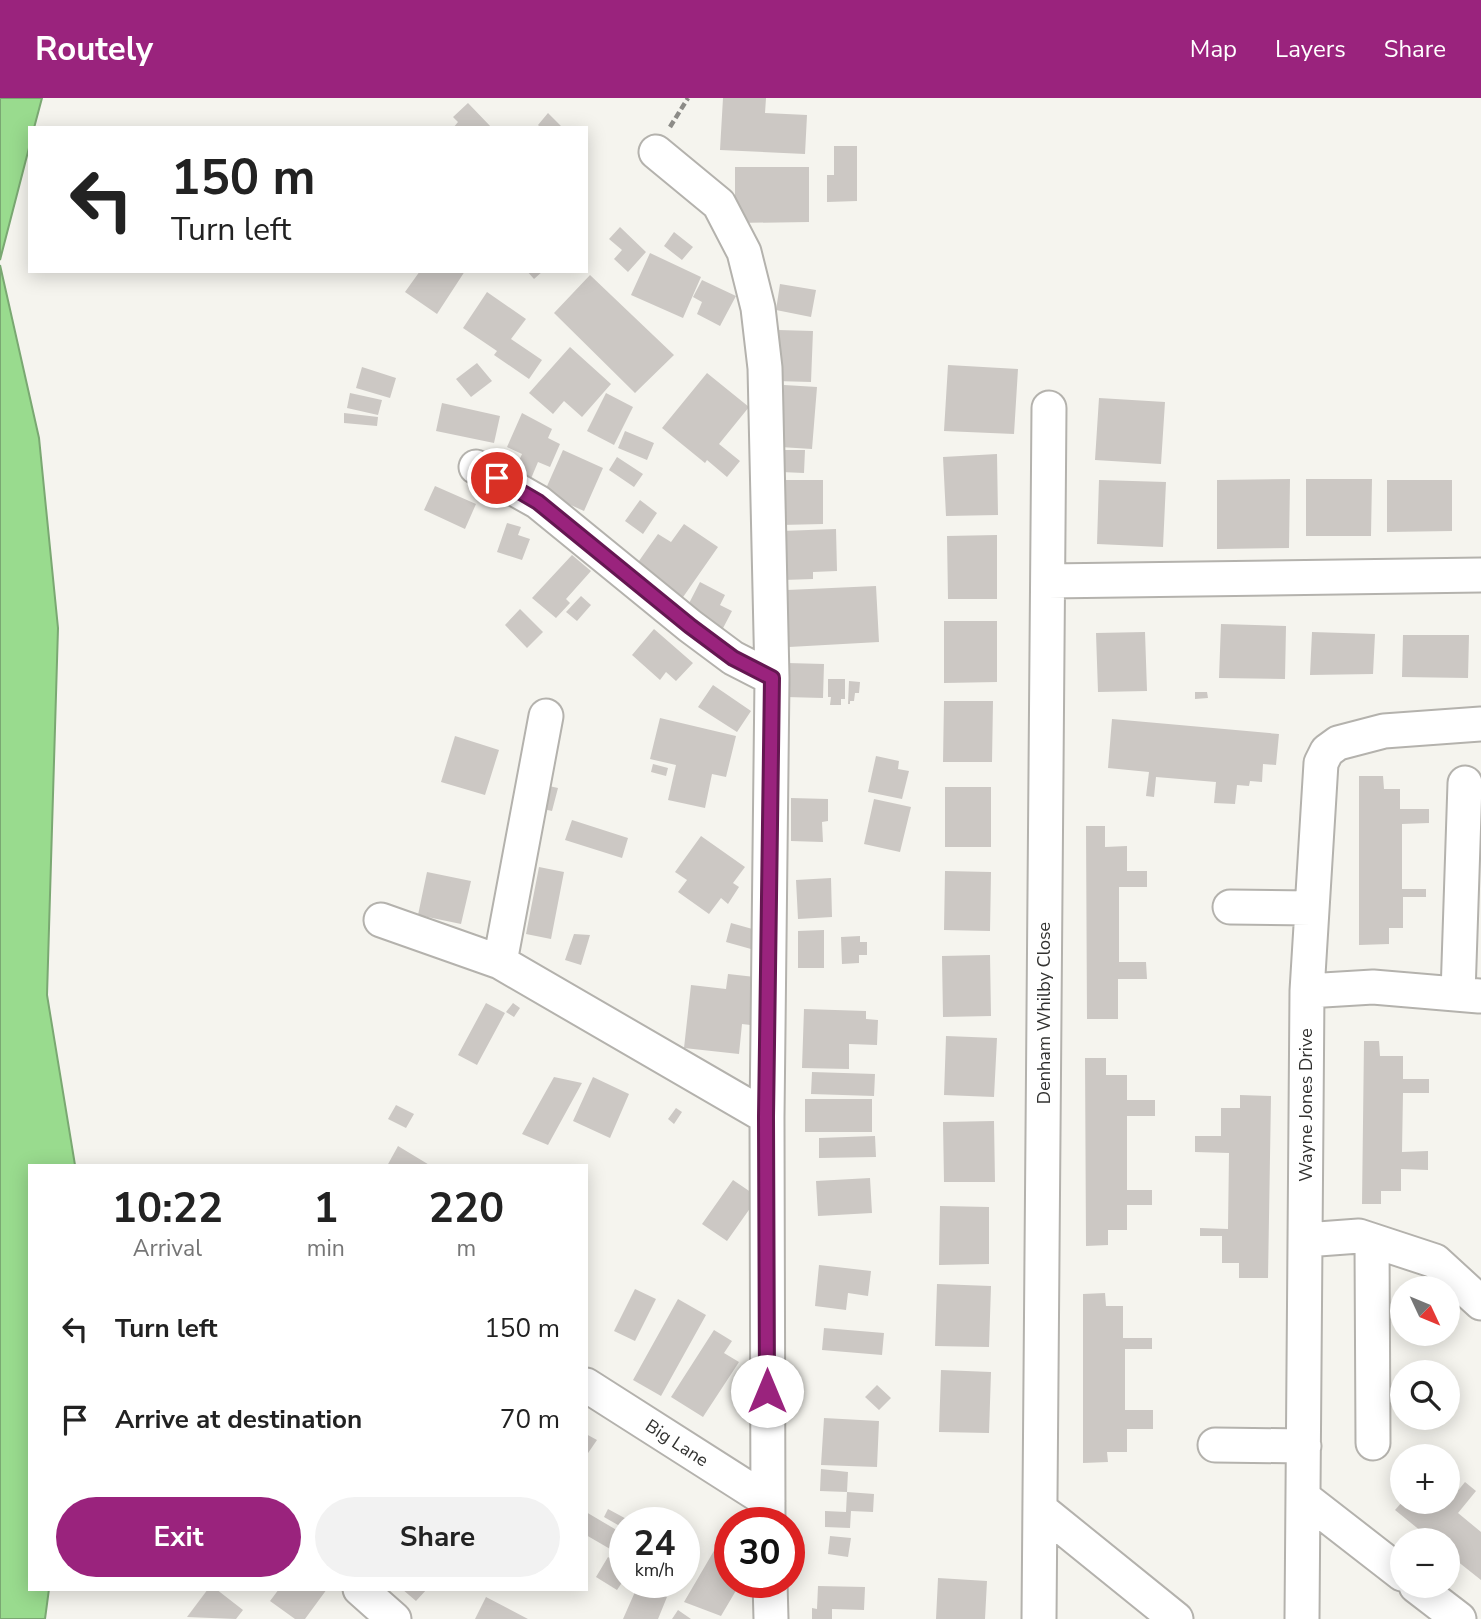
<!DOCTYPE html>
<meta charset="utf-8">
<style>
body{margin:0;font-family:"Nunito Sans",sans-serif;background:#f2f2f2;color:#222;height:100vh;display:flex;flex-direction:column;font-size:26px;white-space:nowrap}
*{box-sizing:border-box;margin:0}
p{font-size:23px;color:#767676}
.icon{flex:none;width:38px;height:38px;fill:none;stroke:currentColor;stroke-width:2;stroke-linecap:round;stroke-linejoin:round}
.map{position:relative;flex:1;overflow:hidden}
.sheet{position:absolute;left:28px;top:1066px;width:560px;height:427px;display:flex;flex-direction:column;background:#fff;border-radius:0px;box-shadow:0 4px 18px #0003}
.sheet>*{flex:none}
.top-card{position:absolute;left:28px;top:28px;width:560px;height:147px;border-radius:0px;box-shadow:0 4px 18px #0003;background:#fff;color:#222;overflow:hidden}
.needle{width:46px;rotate:134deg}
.controls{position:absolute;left:1390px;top:1178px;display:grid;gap:14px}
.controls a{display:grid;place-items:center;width:70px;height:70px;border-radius:50%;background:#fff;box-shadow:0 4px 18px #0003;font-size:35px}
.speed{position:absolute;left:609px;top:1409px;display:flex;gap:14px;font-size:35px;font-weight:700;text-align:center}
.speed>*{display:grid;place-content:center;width:91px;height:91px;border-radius:50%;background:#fff;box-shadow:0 4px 18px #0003;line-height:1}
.speed small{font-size:18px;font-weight:400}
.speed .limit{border:10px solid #d22;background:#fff;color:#111}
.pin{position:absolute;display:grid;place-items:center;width:60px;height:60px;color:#fff;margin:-30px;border:4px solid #fff;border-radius:50%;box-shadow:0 2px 7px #0007}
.me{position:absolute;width:77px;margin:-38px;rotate:0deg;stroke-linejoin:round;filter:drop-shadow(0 0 5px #0008)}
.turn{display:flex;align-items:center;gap:24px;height:147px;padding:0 28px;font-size:32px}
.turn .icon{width:91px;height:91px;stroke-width:2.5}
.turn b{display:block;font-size:49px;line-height:60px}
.eta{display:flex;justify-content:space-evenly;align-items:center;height:119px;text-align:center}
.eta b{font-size:42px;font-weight:700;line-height:49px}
.action{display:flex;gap:14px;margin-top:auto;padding:14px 28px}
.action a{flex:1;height:80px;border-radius:42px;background:#9a237d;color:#fff;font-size:28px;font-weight:700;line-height:80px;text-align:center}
.action a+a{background:#f2f2f2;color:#222}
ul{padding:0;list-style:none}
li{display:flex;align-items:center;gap:21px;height:91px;padding:0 28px}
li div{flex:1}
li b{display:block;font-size:26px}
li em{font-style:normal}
header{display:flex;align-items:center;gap:42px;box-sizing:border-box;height:98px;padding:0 35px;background:#9a237d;color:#fff}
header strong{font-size:33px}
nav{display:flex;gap:38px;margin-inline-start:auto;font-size:24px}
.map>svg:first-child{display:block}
</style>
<header>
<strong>Routely</strong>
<nav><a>Map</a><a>Layers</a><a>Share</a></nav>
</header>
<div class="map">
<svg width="1481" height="1521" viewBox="0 0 1481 1521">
<rect width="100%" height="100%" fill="#f5f4ee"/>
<path fill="#99db8e" stroke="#7aa872" stroke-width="2" d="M0 0H42L34 30H30V46L0 162Z
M0 167 39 340 58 530 47 897 75 1067 30 1068V1491H49L45 1521H0Z"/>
<path fill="#ccc8c4" d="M723 0H766L765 15 807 17 805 56 720 52Z
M468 5 492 30H453L458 24 453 19Z
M548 15 563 30H541L538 27Z
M834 48H857V103L827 104V77H834Z
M735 69H809V124L735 125Z
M620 129 646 154 628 174 614 161 622 152 609 141Z
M674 134 693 149 682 162 664 148Z
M650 155 701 179 683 220 631 197Z
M420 173H465L437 216 405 194Z
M527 173H543L534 181Z
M590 177 674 257 635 295 554 215Z
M702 182 736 198 720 228 697 216 702 204 693 199Z
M780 186 816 192 811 219 776 212Z
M487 194 526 221 511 241 542 262 529 281 494 257 497 253 463 230Z
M778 232 813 233 811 284 776 283Z
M570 249 611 286 582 319 564 303 553 316 529 295Z
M477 265 492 283 471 299 456 281Z
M948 267 1018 271 1014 336 944 333Z
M362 269 396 280 390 300 356 290Z
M707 275 749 309 719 346 740 363 727 379 707 362 705 365 662 330Z
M784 287 817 289 812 351 780 349Z
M350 295 382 302 378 317 347 310Z
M606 295 633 309 614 347 587 333Z
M1099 300 1165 304 1161 366 1095 362Z
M442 305 500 318 494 345 436 333Z
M344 315 378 319 377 328 344 325Z
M522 315 552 331 548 340 560 346 550 369 538 364 527 390 510 383 522 356 507 349Z
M625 333 654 345 647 362 618 350Z
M563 352 603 370 584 413 544 395Z
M781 352H805L804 375 781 374Z
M997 356 998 417 946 418 943 359Z
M617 359 643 376 634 389 609 372Z
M1290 381 1289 450 1217 451V382Z
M1306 381H1372L1371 438H1306Z
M780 382H823V426L781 427Z
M1099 382 1166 384 1163 449 1097 446Z
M1387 382H1452V433L1387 434Z
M435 388 476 406 465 431 424 412Z
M640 402 657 415 643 436 625 423Z
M507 425 521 429 518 437 530 441 522 462 497 454Z
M684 426 718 449 681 502 634 470 658 436 671 444Z
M836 431 837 473 813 474V481L783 482 781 433Z
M997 437V501H948L947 438Z
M572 457 591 473 566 501 570 505 556 520 532 500Z
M700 484 725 497 720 507 732 513 721 534 684 515Z
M876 488 879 544 789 549 787 492Z
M581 498 591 507 577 523 566 514Z
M520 511 543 534 527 550 505 527Z
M944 523H997V584L944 585Z
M1221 526 1286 528 1285 581 1219 580Z
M654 531 693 565 676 583 666 574 660 582 632 557Z
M1145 534 1147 593 1098 594 1096 535Z
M1312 534 1375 536 1373 576 1310 577Z
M1403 537H1469L1468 580 1402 579Z
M787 565 824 566 823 600 786 599Z
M828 581H845V601H841V607H830L831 599H828Z
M849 583 860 584 859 595H855L854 603H850V606H848Z
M713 587 751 613 737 634 698 609Z
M1195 594H1207L1208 600 1195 601Z
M944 603H993L992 664H943Z
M660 620 736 638 726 679 712 676 705 710 668 702 676 667 650 661Z
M1112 621 1279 636 1276 667 1263 666 1262 684 1250 683 1249 688 1237 687 1235 706 1214 705 1216 684 1156 679 1154 699 1146 698 1149 674 1108 670Z
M455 638 499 652 485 697 441 684Z
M876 658 899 663 898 671 909 673 902 701 868 694Z
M653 666 668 670 666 678 651 674Z
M1359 678H1383L1384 691H1400V711H1429V725L1402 726V791H1426V799H1403V830H1389V846L1359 847Z
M549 688 558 690 552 713 543 711Z
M945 689H991V749H945Z
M791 700 828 701V723L822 724 823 744 791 743Z
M874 701 911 709 900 754 864 746Z
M572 722 628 740 622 760 565 742Z
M1086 728H1105V749L1127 748V773H1147V789H1119V864H1146L1147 881H1118V921H1087Z
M701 738 745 769 733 785 739 789 728 806 721 800 709 816 678 794 687 782 675 774Z
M539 769 564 774 551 841 526 836Z
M945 773 991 774 990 833 944 832Z
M427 774 471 783 461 826 418 817Z
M831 780 832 819 798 821 796 782Z
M731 825 756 832 751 851 726 844Z
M824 832V870H798V833Z
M574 836 590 837 581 867 565 862Z
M860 838V844H867V857H859V865L842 866 841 839Z
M990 857 991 918 943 919 942 858Z
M728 876 755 879 759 928 742 926 739 956 684 950 691 887 726 891Z
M486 905 505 915 477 967 458 957Z
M513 905 520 910 514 919 506 914Z
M804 911 866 913V921L878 922 877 947 849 946V971L802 970Z
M946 938 997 940 994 999 944 997Z
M1364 943H1379L1380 958H1403V981H1429V995H1403L1402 1054 1428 1053V1072L1401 1071V1093H1381V1106H1362Z
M1085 960H1106V977H1127V1002H1155V1018H1127V1092H1152V1107H1127V1132H1108V1147L1086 1148Z
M812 974 875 976 874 998 811 996Z
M554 979 582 985 548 1047 522 1036Z
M593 979 629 996 610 1040 573 1023Z
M1240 997 1271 998 1268 1180H1239V1165H1222V1138H1200V1130L1228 1131 1229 1055 1195 1054V1038H1221V1010H1240Z
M805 1001H872V1034H805Z
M396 1007 414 1016 406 1030 388 1021Z
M676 1010 682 1014 674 1026 668 1021Z
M994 1023 995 1084H944L943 1024Z
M875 1038 876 1059 819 1060V1040Z
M398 1048 431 1068H387Z
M870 1080 872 1115 818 1118 816 1083Z
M733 1082 758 1099 727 1143 702 1126Z
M940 1108 989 1109V1166L939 1167Z
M819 1167 871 1173 868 1198 848 1195 846 1212 815 1208Z
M937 1186 991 1188 989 1249 935 1248Z
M635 1191 656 1201 635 1243 614 1233Z
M1105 1195 1106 1208H1123V1240H1152V1251H1125V1312H1153V1331H1127V1354H1107L1108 1364 1083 1365V1196Z
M678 1201 706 1217 661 1298 633 1282Z
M824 1230 884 1235 882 1257 822 1252Z
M714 1232 732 1243 724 1255 739 1264 703 1319 671 1299Z
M941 1272 991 1274 989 1335 939 1334Z
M877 1287 891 1300 879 1312 865 1299Z
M824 1320 879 1323 877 1369 821 1367Z
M586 1336 597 1342 586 1358Z
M821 1371 848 1374 847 1394 820 1393Z
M1465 1384 1476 1393 1458 1415 1481 1434V1482L1447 1455V1442H1432L1395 1412 1402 1404H1416L1421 1408 1425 1404 1448 1405Z
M847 1394 874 1396 873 1414 851 1413 850 1430 825 1429V1413L846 1414Z
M608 1411 632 1424H625V1431L604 1419Z
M586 1414 625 1437V1442L617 1455 586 1437Z
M830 1438 851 1440 848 1459 828 1456Z
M715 1451 730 1454V1484H741L721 1518 684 1504Z
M608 1459 625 1469V1480L617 1492 596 1479Z
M938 1480 987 1483 985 1521H936Z
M638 1487 667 1499 658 1521H623Z
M818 1488 865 1489 864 1512 832 1511V1521H812V1510L817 1511Z
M208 1491H216L243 1512 236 1521 187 1519Z
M279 1491H327L305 1521H295L270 1503Z
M402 1491H427L416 1503Z
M486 1499 528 1521H475Z
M678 1512 691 1521H672Z"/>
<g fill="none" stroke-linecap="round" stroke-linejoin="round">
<defs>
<path id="street" d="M656 54 719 106 744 154 758 210 765 270 772 580 767 1019 768 1424
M476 369 538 404 690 528 733 560 772 580
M1048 483 1481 477
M1230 809 1311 810
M381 822 500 864 767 1019
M500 864 546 618
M1307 893 1373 889 1479 898
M1458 896 1465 685
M1305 1142 1359 1138 1435 1163 1481 1205
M1372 1143 1373 1345
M586 1287 768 1403
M1215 1347 1304 1348
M1303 1399 1402 1476
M1040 1411 1176 1521
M770 1484 771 1521
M1416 1488 1459 1521
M360 1491 394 1521
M1039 1521 1049 310
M1302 1521 1307 893 1321 665 1327 653 1338 645 1384 633 1481 626"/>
</defs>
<use href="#street" stroke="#b4b2ad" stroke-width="37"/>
<path stroke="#8c8b87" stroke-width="4.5" stroke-dasharray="7 3.5" stroke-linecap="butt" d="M670 29 688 0"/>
<use href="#street" stroke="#fff" stroke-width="33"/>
</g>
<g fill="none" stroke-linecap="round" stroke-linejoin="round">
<defs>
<path id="route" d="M497 380 538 404 690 528 733 560 772 580 766 1019 767 1293"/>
</defs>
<use href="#route" stroke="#641751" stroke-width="18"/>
<use href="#route" stroke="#9a237d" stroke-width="12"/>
</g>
<g text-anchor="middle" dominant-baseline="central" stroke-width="5" stroke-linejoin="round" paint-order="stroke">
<g font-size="18" fill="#323230" stroke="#fff">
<text transform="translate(1044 915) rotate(-90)">Denham Whilby Close</text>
<text transform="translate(1306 1007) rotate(-90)">Wayne Jones Drive</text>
<text transform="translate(677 1345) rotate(33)">Big Lane</text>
</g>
</g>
</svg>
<div class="controls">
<a><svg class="needle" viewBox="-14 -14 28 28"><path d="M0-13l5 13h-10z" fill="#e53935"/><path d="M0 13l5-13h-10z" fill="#767676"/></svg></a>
<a><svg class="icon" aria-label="search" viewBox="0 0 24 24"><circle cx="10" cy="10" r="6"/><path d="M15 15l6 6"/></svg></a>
<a>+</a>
<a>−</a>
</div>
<div class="speed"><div>24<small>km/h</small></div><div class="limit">30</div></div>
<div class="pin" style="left:497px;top:380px;background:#d93025"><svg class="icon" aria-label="arrive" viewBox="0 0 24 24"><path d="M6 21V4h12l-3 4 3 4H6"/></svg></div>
<svg class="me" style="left:767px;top:1293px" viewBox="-20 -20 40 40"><circle r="19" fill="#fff"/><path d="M0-13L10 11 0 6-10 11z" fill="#9a237d"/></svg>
<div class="top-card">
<div class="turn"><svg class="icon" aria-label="left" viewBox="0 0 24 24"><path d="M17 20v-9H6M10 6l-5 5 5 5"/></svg><div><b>150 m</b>Turn left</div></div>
</div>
<section class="sheet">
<div class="eta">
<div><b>10:22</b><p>Arrival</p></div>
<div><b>1</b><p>min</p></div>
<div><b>220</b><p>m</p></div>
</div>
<ul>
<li><svg class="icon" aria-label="left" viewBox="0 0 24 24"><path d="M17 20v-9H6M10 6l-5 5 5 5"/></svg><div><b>Turn left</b></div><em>150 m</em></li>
<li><svg class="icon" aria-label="arrive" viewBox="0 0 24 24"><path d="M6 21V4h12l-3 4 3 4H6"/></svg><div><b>Arrive at destination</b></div><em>70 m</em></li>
</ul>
<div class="action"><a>Exit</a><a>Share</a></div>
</section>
</div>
